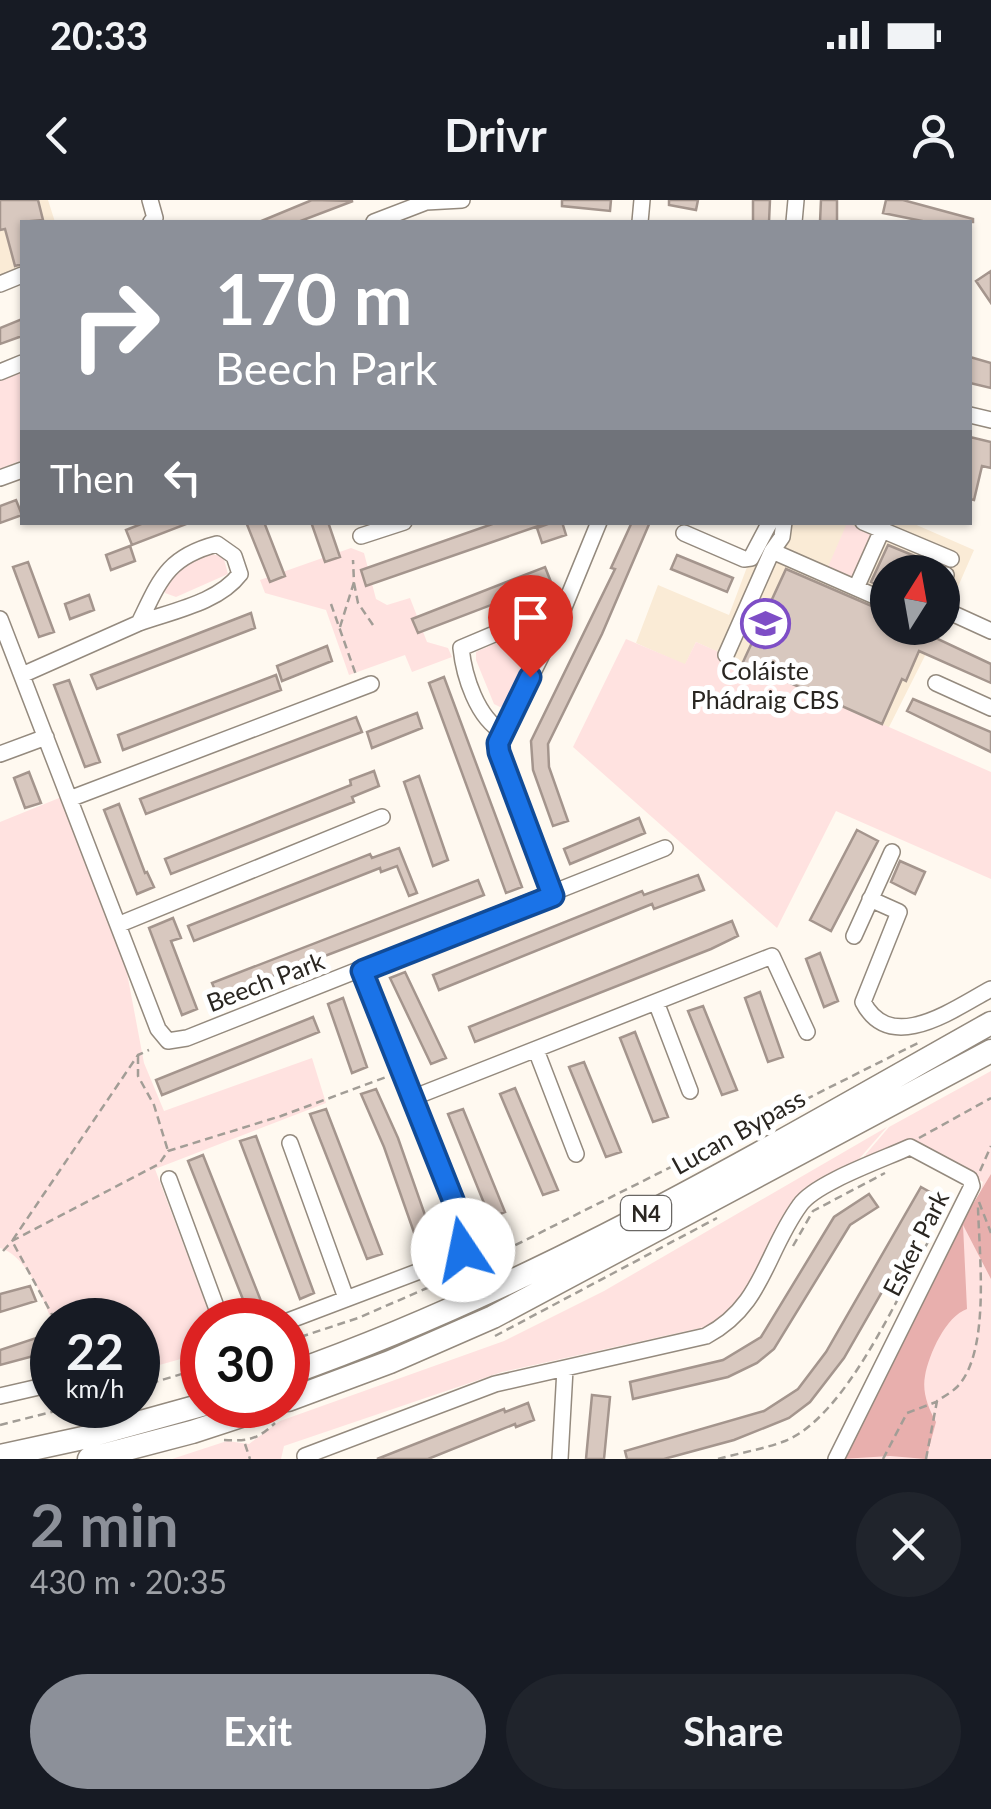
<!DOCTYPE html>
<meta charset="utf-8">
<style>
body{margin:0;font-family:Lato,sans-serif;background:#20242c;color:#f1f3f6;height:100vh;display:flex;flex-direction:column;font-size:38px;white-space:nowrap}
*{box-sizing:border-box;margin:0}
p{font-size:32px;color:#9ea1a6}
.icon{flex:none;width:55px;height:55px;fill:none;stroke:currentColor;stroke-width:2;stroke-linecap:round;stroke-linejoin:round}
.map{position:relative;height:1259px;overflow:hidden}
.panel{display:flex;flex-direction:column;background:#171b24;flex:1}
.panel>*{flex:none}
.guide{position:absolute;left:20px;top:20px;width:952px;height:305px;border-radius:0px;box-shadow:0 2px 8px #0004;background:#8c9099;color:#fff;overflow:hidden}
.needle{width:65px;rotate:11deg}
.fabs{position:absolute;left:870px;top:355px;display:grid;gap:20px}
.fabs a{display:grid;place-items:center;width:90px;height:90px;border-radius:50%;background:#171b24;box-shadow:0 2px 8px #0004;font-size:50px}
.speed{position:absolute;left:30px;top:1098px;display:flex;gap:20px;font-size:50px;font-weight:700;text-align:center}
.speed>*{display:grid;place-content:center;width:130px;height:130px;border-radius:50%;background:#171b24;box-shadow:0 2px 8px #0004;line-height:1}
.speed small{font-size:25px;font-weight:400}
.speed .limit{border:15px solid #d22;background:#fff;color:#111}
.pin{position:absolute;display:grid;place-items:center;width:85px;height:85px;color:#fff;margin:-102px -42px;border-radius:50% 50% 50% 0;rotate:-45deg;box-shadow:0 0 10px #0007}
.pin .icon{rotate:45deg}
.me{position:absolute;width:110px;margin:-55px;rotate:349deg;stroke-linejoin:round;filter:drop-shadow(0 0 8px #0008)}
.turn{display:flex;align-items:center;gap:35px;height:210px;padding:0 30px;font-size:45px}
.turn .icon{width:130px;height:130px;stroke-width:2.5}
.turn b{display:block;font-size:70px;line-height:85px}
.then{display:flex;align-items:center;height:95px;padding:0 30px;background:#0003;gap:20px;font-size:38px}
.round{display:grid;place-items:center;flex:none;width:105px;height:105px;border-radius:52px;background:#20242c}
.head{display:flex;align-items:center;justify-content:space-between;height:170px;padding:0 30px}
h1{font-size:60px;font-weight:700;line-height:75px;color:#8c9099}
.action{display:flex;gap:20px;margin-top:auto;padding:20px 30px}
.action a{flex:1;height:115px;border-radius:60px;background:#8c9099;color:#fff;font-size:40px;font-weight:700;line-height:115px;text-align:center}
.action a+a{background:#20242c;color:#f1f3f6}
.status{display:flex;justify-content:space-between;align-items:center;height:70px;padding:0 50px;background:#171b24;direction:ltr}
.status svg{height:28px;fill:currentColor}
header{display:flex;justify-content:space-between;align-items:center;height:130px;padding:0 30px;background:#171b24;font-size:45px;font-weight:700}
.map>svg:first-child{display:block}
</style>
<div class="status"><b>20:33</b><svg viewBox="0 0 49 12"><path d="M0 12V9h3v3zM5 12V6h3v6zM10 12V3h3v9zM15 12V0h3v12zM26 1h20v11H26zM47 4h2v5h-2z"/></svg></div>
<header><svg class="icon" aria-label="back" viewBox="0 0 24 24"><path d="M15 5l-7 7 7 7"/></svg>Drivr<svg class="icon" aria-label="person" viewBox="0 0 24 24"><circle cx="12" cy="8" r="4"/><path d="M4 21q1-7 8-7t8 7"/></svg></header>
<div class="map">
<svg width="991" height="1259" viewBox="0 0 991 1259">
<rect width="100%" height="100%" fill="#fff9f0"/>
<path fill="#faebd6" d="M0 0H48L55 22H22V72L0 80Z
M777 323H912L974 350 943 421 942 372H888V428H939L888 529 696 442 685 465 636 443 658 385 729 415 747 367 761 357Z"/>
<path fill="#ffe2e0" d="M22 169V260L0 269V178Z
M847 323 871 333 852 377 828 367Z
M351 348 364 353 376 399 387 405 410 398 427 442 448 448 452 457 412 472 405 455 349 475 326 410 265 393 260 380Z
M209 354 223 356 228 374 176 397 165 393C166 371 190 360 209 354Z
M529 428 542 434 540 440 507 505 500 507 494 504 476 460V452Z
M626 439 685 464 696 442 991 572V679L836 611 777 728 573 547Z
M69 594 117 720 144 863 164 911 312 858 326 903 155 969 212 1120H202V1153L138 1171V1120L52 1121C42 1097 27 1056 0 1048V622Z
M991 871V1259H841L962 1022 978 1000 983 982 910 940 854 968 889 927Z
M887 927 852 967 799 999 746 1092 714 1125 502 1172 284 1246 281 1259H172L227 1241 249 1244 280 1221 504 1141 604 1091Z"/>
<path fill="#e8afad" d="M991 974V1079L963 1025 967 1109C946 1116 929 1154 925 1176 922 1192 928 1208 936 1222L926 1259 890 1256 841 1259 962 1022Z"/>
<path fill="#d8c8bf" stroke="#a4958d" stroke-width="2.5" d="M0 0H38L43 20 22 22V64L15 66 5 29 0 30Z
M312 0 353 1 298 22H259Z
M562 0H611L610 11 562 6Z
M669 0H698L696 10 669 5Z
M753 0H770L769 22H753Z
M821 0H837V22H820Z
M886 0H903L973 19V22H927L883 13Z
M991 71V103L976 81Z
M22 119V136L0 144V128Z
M970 157 991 163V188L970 183Z
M970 237 991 242V268L982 266 974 300 970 299Z
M16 300 22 315 0 323V306Z
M146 322H189V323L132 345 126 330Z
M246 322H264L285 376 270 382Z
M311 322H328L340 357 325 362Z
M498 322 544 324 366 386 361 370Z
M553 322H562L566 335 542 343 537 328Z
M632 322H650L602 434 548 544 549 567 568 621 553 626 533 570 531 541 615 369 611 368Z
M888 345 939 366 934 372H888V390L871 382Z
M130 346 135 361 111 370 106 355Z
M677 355 733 378 727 392 671 369Z
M28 362 54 432 39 437 13 367Z
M545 367 551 382 418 433 412 419Z
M786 369 888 413V428H930L927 434 991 464V483L919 451 906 481 902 479 882 524 743 462Z
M89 395 94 410 70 419 65 404Z
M251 413 255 428 97 489 91 475Z
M327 446 332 461 282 481 277 466Z
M276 475 281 490 123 550 118 535Z
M444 477 522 687 506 693 429 483Z
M69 480 100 562 85 567 54 485Z
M913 499 991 532V552L907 511Z
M417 513 422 528 372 548 367 532Z
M356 517 362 532 146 614 140 599Z
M374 571 379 586 352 597 354 602 171 674 165 659 351 585 350 580Z
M29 572 41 603 25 608 14 578Z
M419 576 448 660 433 666 404 582Z
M119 604 145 673 147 672 154 687 137 694 104 610Z
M639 618 645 633 570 664 564 649Z
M857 630 878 641 831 731 810 720Z
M399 648 417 693 409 696 397 666 381 672 380 668 194 741 188 726 370 654 372 658Z
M900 661 925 672 915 694 891 682Z
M698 675 704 690 654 709 652 704 439 790 433 775 642 691 644 695Z
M478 680 484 695 218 797 212 783Z
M173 718 181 738 171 741 197 809 182 815 149 728Z
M732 721 738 736 711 749 475 842 469 827Z
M820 753 838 801 824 807 806 759Z
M405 772 446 858 431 864 390 778Z
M760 792 783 857 768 862 745 798Z
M343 798 367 867 352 873 328 804Z
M703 806 737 890 722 895 688 811Z
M313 817 319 832 162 895 156 880Z
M635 832 668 917 653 922 620 838Z
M584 862 621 952 606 957 569 867Z
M515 888 558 990 543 995 500 894Z
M376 889 398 938 432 1035 417 1041 384 947 361 894Z
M326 909 382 1054 367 1059 310 914Z
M463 909 505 1012 490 1018 448 914Z
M256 936 314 1093 300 1099 240 941Z
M203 955 261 1101 246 1107 188 961Z
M921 987 937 996 844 1158 810 1202 789 1218 734 1240 664 1259H627L625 1251 764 1211 798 1189 826 1152Z
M869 994 878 1007 850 1025 774 1149 757 1163 728 1177 633 1199 630 1182 723 1160 761 1137 834 1017Z
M30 1086 36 1101 0 1112V1094Z
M48 1134 52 1151 0 1165V1150Z
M592 1195 610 1197 604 1259H586Z
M528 1203 534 1220 516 1227 515 1224 428 1259H377L504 1209 505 1212Z"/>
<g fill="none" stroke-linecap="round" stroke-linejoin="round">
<defs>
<path id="minor" d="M150 0 155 18 151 22
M374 22 426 2 462 0
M640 22 642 0
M794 22 796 0
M0 84 22 75
M0 172 22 163
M970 215 991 220
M0 278 22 270
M863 322 951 359
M684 333 744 359 751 358 770 322
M361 336 404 322
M217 344 234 356 240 374C218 403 172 411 139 423 160 380 167 357 217 344Z
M772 351 888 402
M942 382 946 375
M856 388 882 330
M956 415 991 431
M0 419 158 829 168 841 187 838 665 648
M726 455 772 351 782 337 784 322
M22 475 139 423
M936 483 991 508
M503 532C477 518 464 476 461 448L532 418 558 422
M0 554 46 537
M72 598 371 484
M553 695 498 543 558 422 599 322
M870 699 899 712 863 802C891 856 955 808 991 789
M120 724 382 617
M854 736 892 652
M656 802 690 891
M536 850 576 954
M412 898 772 756 807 832
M290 943 346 1098
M169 979 221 1120
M288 1121 454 1058C464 1049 466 1043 465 1030L363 771
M0 1196 52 1184
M305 1256 495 1184 706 1136C763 1106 765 1053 800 1005 815 983 884 959 910 947L970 979 972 986 836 1259
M560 1259 565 1169"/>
<path id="highway" d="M288 1174C535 1087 763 951 991 823
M288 1200 390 1162 493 1117 991 851
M0 1256 83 1238 202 1205
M89 1259 192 1232 275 1205"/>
</defs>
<use href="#minor" stroke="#948a7e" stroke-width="18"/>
<use href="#highway" stroke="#948a7e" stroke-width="25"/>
<path stroke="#a29d96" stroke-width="2.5" stroke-dasharray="8 5" stroke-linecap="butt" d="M354 383 358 403 373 425
M331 404 356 475
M340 427 354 382 353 360
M138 856V876L154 905 168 951
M919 938 991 898
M980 971 991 946
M979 1002 991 1033
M793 1046 813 1011 885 973
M3 1051 12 1041 159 964 168 951 281 916 389 876
M55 1120 12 1041 138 855 149 850
M495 1136 717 1018
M288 1141 358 1118 448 1079 918 843
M138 1187 202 1168
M0 1225 79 1205
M224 1240C248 1241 257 1240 275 1223
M245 1244 250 1259
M718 1259C739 1253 764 1249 785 1241 846 1216 896 1099 928 1042
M883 1259 907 1213 936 1202
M926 1259 937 1201C943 1197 951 1193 957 1187 991 1152 979 1053 978 1007"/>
<use href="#minor" stroke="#fff" stroke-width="15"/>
<use href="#highway" stroke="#fff" stroke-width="22"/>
</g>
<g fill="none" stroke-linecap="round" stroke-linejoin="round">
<defs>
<path id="route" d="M463 1050 465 1030 362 771 553 696 499 552 498 543 530 477"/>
</defs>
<use href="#route" stroke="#114b97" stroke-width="25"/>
<use href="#route" stroke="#1a73e8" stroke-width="18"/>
</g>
<defs>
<symbol id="school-ring" viewBox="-11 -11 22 22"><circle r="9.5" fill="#fff" stroke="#7e4ec6" stroke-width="1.5"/><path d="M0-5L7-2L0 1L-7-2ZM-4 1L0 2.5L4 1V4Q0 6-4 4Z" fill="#7e4ec6"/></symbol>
</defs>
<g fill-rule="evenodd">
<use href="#school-ring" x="738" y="396" width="55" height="55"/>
</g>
<g text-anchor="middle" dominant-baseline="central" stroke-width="10" stroke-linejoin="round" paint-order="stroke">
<rect fill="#fff" stroke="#6a6764" stroke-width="2.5" x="621" y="996" width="50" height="34" rx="8"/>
<g font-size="22" font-weight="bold" fill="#2a2621">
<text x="646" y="1013">N4</text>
</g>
<g font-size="25" fill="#2a2621" stroke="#fff">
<text x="765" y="470">Coláiste<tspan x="765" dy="29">Phádraig CBS</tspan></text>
</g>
<g font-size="25" fill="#2a2621" stroke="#fff">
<text transform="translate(265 781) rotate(-21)">Beech Park</text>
<text transform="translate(738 931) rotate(-29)">Lucan Bypass</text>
<text transform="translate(915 1043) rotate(-63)">Esker Park</text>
</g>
</g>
</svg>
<div class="fabs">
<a><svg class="needle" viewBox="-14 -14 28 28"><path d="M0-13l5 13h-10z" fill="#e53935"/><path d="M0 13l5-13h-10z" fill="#9ea1a6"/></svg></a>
</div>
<div class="speed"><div>22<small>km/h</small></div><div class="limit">30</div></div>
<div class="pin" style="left:530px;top:477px;background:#d93025"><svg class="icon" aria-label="arrive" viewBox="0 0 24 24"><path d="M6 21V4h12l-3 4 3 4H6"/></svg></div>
<svg class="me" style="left:463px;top:1050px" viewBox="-20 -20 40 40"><circle r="19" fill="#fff"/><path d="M0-13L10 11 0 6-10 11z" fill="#1a73e8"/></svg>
<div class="guide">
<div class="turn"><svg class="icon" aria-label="right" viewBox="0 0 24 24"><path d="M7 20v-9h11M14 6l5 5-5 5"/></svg><div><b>170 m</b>Beech Park</div></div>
<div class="then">Then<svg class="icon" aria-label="left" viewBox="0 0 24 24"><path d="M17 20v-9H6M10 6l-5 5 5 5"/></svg></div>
</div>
</div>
<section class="panel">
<div class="head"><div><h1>2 min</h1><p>430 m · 20:35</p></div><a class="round"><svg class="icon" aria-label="close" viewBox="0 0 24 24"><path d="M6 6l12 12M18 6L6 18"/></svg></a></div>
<div class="action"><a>Exit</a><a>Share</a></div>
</section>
